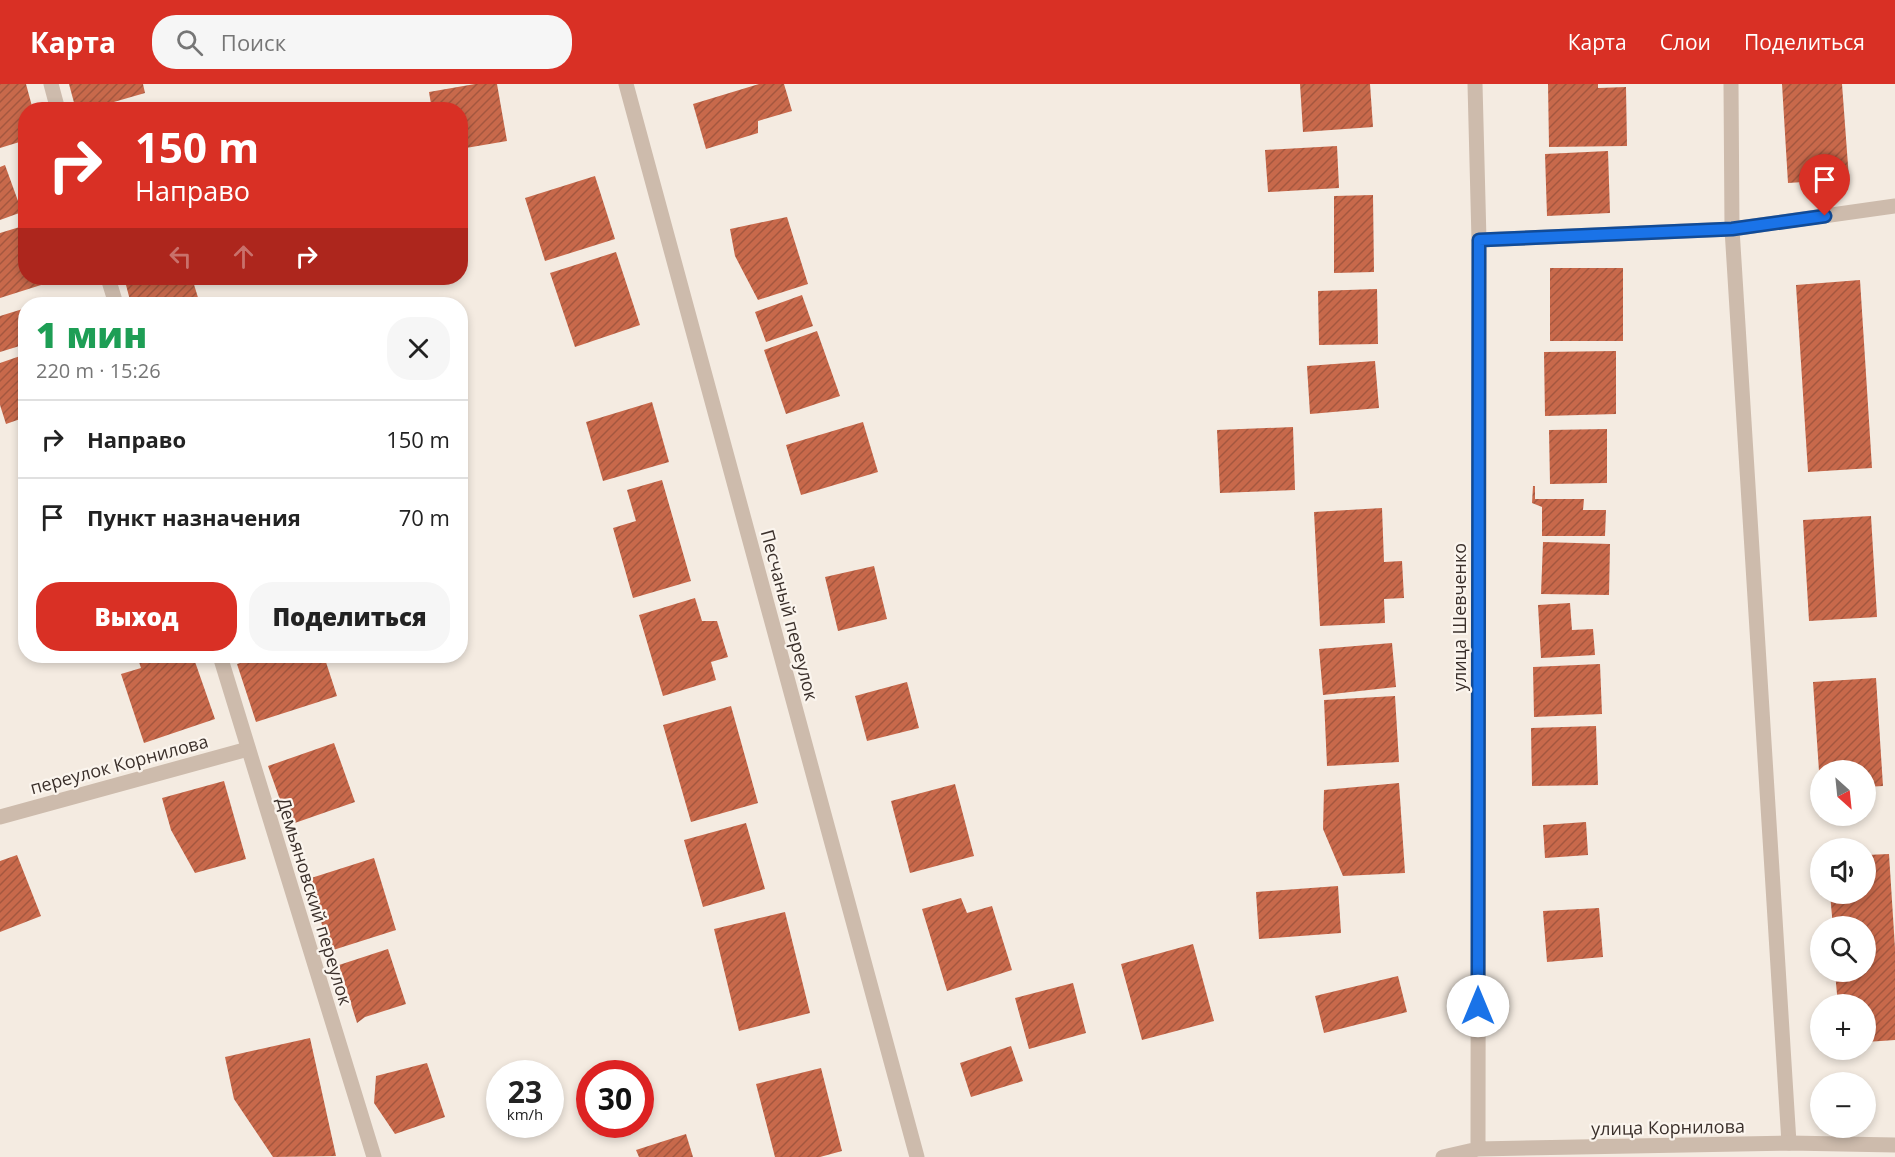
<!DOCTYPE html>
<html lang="ru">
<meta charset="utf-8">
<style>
body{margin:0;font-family:"Open Sans",sans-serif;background:#f6f6f6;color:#222;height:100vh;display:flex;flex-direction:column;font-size:22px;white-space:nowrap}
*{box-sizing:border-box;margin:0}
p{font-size:20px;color:#767676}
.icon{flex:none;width:33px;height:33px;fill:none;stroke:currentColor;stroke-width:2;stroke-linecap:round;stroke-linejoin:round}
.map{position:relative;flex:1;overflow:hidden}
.details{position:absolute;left:18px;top:213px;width:450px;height:366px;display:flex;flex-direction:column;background:#fff;border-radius:24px;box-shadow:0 3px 9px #0003}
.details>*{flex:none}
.banner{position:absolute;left:18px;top:18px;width:450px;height:183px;border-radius:24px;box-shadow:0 3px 9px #0003;background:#d93025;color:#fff;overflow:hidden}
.needle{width:39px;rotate:153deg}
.buttons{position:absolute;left:1810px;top:676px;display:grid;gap:12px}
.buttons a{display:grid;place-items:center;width:66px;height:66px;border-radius:50%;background:#fff;box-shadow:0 3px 9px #0003;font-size:30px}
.speed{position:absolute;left:486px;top:976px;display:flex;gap:12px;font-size:30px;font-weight:700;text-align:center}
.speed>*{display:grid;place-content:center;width:78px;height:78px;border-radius:50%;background:#fff;box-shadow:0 3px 9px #0003;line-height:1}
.speed small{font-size:15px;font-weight:400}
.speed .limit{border:9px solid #d22;background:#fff;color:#111}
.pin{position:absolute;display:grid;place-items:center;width:51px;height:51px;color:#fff;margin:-62px -26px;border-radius:50% 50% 50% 0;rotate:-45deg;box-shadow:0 0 6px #0007}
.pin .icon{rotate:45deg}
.me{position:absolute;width:66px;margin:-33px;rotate:0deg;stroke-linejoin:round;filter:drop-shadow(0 0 4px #0008)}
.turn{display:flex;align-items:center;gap:21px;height:126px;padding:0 18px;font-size:27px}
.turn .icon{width:78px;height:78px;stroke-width:2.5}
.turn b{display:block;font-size:42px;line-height:51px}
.lanes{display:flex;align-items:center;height:57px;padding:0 18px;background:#0003;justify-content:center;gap:30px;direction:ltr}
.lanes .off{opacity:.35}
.round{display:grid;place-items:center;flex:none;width:63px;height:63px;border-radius:24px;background:#f6f6f6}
.overview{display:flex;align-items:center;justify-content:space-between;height:102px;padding:0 18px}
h1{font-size:36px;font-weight:800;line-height:45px;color:#1e9e55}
.action{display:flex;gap:12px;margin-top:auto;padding:12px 18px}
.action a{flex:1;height:69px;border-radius:24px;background:#d93025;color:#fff;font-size:24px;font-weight:800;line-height:69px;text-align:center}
.action a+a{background:#f6f6f6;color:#222}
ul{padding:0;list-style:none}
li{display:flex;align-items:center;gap:18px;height:78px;padding:0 18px;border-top:2px solid #e0e0e0}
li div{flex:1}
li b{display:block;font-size:22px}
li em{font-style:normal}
header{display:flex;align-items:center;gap:36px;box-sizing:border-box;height:84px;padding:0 30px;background:#d93025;color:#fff}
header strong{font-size:28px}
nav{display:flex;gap:33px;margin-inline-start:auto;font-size:21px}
.search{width:420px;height:54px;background:#f6f6f6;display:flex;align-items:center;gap:15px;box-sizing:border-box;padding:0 21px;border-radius:24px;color:#767676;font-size:22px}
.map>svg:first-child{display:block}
</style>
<header>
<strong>Карта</strong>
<div class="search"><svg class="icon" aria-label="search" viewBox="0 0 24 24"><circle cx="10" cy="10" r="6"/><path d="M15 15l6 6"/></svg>Поиск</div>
<nav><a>Карта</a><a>Слои</a><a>Поделиться</a></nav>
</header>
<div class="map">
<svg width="1895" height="1073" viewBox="0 0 1895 1073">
<defs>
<pattern id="building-hatch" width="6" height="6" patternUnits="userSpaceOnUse" patternTransform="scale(1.5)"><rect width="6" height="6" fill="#c8694b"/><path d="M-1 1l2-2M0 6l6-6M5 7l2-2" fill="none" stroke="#a4573f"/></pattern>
</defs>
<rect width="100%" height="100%" fill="#f4ebe1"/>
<path fill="url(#building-hatch)" d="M0 0H26L33 26H26V56L0 64Z
M69 0H143L145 9 86 26H76Z
M475 0H497L507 57 460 65V26H432L429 8Z
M759 0H784L792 27 758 37V49L706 65 693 20Z
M1300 0H1370L1373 43 1303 48Z
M1548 0H1598V4L1626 3 1627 62 1549 63Z
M1782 0H1842L1849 95 1788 99Z
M1337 62 1339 104 1268 108 1265 66Z
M1608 67 1610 129 1547 132 1545 70Z
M5 81 22 128 0 136V83Z
M595 92 615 155 545 177 525 114Z
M1373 111 1374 188 1334 189V112Z
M787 133 808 200 758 216 735 172 730 145Z
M23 142 26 150V194H39L41 201 0 214V149Z
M616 168 640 241 575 263 550 189Z
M1550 184H1623V257H1550Z
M151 194H192L200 220H131L126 201Z
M1860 196 1872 384 1808 388 1796 201Z
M1377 205 1378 260 1319 261 1318 207Z
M802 211 813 242 766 258 755 228Z
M26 224V260L0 268V232Z
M817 247 840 312 786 330 764 266Z
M1616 267V330L1545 332 1544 268Z
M26 270V333L6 340 0 321V279Z
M1375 277 1379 324 1310 330 1307 282Z
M652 318 669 378 603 397 586 338Z
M863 338 878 388 801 411 786 361Z
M1293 343 1295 406 1220 409 1217 346Z
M1607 345V399L1550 400 1549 346Z
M662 396 691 497 633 514 613 444 636 437 627 406Z
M1533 402H1535V415H1584L1583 426H1606L1605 452H1542V423L1532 419Z
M1382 424 1384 478 1402 477 1404 514 1384 515 1385 539 1320 542 1314 428Z
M1871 432 1877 533 1809 537 1803 436Z
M1543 458 1610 460 1609 511 1541 510Z
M874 482 887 535 838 547 825 493Z
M695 514 702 537H717L728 573 711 578 716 596 663 612 639 531Z
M1570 519 1572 546 1593 545 1595 571 1541 574 1538 521Z
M1392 559 1396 603 1323 611 1319 565Z
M137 572H193L215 635 144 659 121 590 141 584Z
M263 572H324L337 612 256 638 237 580Z
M1600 580 1602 630 1534 633 1533 583Z
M1876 594 1883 702 1866 703V687H1819L1813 598Z
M907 598 919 644 867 657 855 612Z
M1395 612 1399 678 1327 682 1324 616Z
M731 622 758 719 691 738 663 641Z
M1596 642 1598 701 1532 702 1531 644Z
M334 659 355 718 289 741 268 682Z
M224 697 246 775 195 789 171 746 162 714Z
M1399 699 1405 789 1343 792 1323 745 1324 706Z
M955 700 974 772 910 789 891 717Z
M1586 738 1588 771 1545 774 1543 741Z
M746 739 765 805 703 823 684 756Z
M1889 770 1895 864V956L1866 958V921H1838L1835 888H1866V843H1833L1830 810H1866V771Z
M17 771 41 832 0 848V777Z
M374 774 396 846 330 867 308 795Z
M1338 802 1341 849 1259 855 1256 808Z
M961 814 967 829 992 822 1012 886 947 907 922 825Z
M1599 824 1603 873 1547 878 1543 827Z
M785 828 810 929 739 947 714 845Z
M1193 860 1214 937 1142 956 1121 880Z
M388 865 406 920 365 933 357 939 339 881Z
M1398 892 1407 928 1324 949 1315 912Z
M1073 899 1086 949 1029 965 1015 914Z
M310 954 336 1072 273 1073 234 1015 225 973Z
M1011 962 1023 997 971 1013 960 979Z
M427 979 445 1033 395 1050 374 1019 376 992Z
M821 984 842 1067 820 1073H775L756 1000Z
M686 1050 693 1073H639L636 1066Z"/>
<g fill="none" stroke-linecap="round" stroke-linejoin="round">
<path stroke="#cdbbac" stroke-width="15" d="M1731 0 1732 145 1789 1059
M1479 156 1732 145 1895 122
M0 733 248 665"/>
<path stroke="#cdbbac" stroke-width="15" d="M51 0 58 26
M626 0 917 1073
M1475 0 1479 156 1478 1065
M108 194 116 220
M220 572 374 1073
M1443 1073 1478 1065 1789 1059 1895 1061"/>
</g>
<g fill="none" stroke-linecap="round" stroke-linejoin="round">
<defs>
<path id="route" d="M1478 922 1479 156 1732 145 1825 132"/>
</defs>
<use href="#route" stroke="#114b97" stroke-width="15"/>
<use href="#route" stroke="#1a73e8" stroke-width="10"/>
</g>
<g text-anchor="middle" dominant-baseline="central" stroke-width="4.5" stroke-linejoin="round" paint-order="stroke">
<g font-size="18" fill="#3b302b" stroke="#fbf5ee">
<text transform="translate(790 531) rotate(75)">Песчаный переулок</text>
<text transform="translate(1459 533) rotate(-90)">улица Шевченко</text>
<text transform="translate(119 680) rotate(-15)">переулок Корнилова</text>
<text transform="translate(315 817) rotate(73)">Демьяновский переулок</text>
<text transform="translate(1668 1043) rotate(-1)">улица Корнилова</text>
</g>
</g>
</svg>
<div class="buttons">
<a><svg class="needle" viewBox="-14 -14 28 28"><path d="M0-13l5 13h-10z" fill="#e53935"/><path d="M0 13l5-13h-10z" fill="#767676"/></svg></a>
<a><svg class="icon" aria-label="sound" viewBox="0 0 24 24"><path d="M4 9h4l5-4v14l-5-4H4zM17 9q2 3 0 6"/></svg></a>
<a><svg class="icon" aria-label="search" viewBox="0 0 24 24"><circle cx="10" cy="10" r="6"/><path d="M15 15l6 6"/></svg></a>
<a>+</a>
<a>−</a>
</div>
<div class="speed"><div>23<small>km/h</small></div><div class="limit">30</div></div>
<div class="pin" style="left:1825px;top:132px;background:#d93025"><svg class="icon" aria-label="arrive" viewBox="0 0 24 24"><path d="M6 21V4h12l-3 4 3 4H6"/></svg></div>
<svg class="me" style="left:1478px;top:922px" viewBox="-20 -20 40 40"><circle r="19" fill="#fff"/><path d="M0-13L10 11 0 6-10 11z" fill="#1a73e8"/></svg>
<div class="banner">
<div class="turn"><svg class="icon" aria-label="right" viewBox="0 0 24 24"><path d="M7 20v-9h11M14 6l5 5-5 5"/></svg><div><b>150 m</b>Направо</div></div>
<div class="lanes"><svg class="icon off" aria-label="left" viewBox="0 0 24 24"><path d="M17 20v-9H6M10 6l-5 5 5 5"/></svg><svg class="icon off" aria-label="ahead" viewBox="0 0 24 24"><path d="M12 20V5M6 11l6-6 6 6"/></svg><svg class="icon" aria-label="right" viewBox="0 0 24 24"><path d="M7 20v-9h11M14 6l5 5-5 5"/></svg></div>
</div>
<section class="details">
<div class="overview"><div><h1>1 мин</h1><p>220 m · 15:26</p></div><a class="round"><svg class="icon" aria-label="close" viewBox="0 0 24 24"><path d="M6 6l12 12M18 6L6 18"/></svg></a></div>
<ul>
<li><svg class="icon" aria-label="right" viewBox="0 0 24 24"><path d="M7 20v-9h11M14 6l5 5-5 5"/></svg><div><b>Направо</b></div><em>150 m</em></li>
<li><svg class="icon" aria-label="arrive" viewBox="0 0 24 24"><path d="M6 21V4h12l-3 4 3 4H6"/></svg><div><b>Пункт назначения</b></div><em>70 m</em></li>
</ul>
<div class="action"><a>Выход</a><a>Поделиться</a></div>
</section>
</div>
